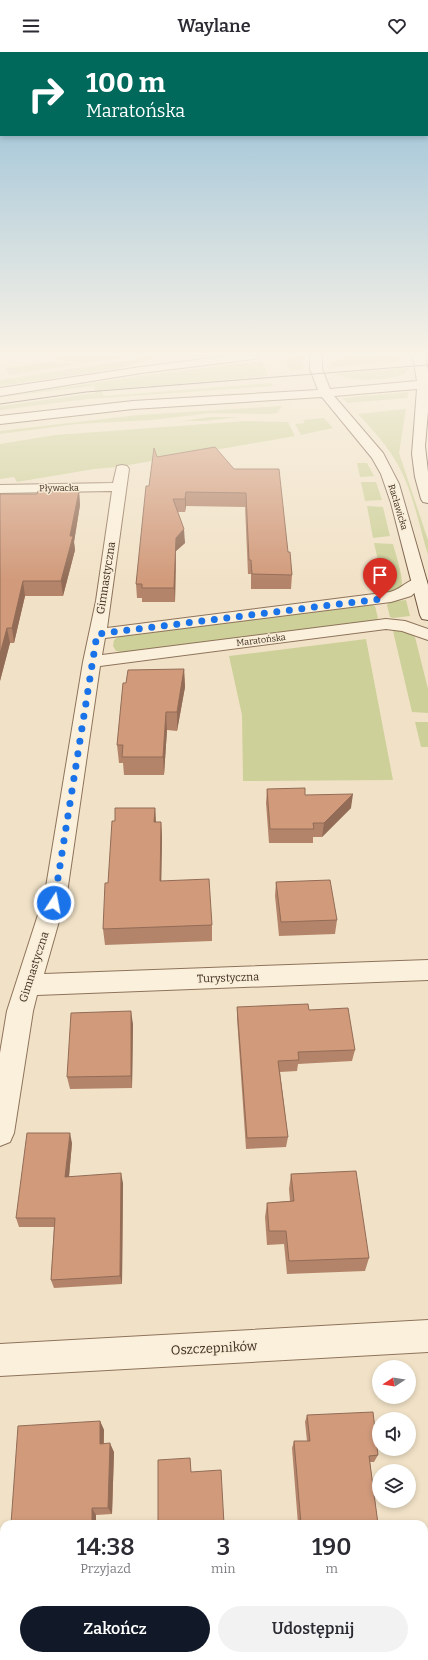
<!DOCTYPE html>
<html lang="pl">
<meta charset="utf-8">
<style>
body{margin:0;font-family:Bitter,serif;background:#f2f2f3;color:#2b2b33;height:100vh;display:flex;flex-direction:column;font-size:15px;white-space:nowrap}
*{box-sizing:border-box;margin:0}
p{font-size:13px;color:#7c7c81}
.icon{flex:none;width:22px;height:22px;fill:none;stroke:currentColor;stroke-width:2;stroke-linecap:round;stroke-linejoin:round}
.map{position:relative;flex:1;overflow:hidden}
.side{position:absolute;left:0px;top:1468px;width:428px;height:140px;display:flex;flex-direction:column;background:#fff;border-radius:12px 12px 0 0;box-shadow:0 2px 6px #0003}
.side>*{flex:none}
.top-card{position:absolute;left:0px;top:0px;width:428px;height:84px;box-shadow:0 2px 6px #0003;background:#00695c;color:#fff;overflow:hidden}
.needle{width:26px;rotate:258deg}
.controls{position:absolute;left:372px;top:1308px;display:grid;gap:8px}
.controls a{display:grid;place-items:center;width:44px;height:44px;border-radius:50%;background:#fff;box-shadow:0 2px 6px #0003;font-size:20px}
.pin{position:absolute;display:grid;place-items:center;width:34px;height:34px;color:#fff;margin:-41px -17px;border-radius:50% 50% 50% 0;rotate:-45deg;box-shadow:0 0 4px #0007}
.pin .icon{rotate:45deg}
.me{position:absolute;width:44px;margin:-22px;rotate:11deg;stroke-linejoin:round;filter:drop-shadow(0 0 3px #0008)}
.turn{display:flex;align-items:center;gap:14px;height:84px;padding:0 20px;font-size:18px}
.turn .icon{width:52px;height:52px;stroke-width:2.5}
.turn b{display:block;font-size:28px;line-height:34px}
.eta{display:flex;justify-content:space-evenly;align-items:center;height:68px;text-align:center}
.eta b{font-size:24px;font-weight:600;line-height:28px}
.button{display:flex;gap:8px;margin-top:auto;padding:8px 20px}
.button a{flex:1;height:46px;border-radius:24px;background:#111827;color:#fff;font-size:16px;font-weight:600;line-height:46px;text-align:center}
.button a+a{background:#f2f2f3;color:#2b2b33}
header{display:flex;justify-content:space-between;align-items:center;height:52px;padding:0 20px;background:#fff;font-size:18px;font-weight:600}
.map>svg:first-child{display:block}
</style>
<header><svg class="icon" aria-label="menu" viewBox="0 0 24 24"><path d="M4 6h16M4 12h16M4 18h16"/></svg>Waylane<svg class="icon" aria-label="heart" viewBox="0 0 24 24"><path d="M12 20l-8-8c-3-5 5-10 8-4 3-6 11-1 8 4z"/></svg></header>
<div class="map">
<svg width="428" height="1608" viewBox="0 0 428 1608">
<rect width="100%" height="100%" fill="#f1e2c7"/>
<path fill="#cdd099" d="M69 304H135L84 311 54 308Z
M390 304 404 309 331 315 333 310 339 307 350 305Z
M150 305 155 307 119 316 0 334V328Z
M303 305V317L290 318 285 307Z
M262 309 268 324 101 338 104 344 271 331 273 334 89 347 0 358V354L96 341 94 334 0 345 148 323Z
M48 310 77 312 10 323 5 316Z
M408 316 405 321 400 324C380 328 354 331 335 322Z
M408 340 407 346 348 351 342 346Z
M282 354 277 361 270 362 211 361 152 368 77 372 0 382V379L138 363Z
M406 357 399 401 428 488V503C419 473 413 440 398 413 387 393 373 378 358 362Z
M210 365H239L204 369H181Z
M324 366 333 376 301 383 295 372 305 371 303 368Z
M246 369 288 370 295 384 117 415 94 417 17 430 14 425 0 427V392L55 383Z
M357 411H367L374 424 360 425Z
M361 430H376L382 448 365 449Z
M367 454 383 455 390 484 373 486Z
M374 491 393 492C395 500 405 529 401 535 398 539 392 540 387 541L385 539Z
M406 548 410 564 393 566 390 565 387 553 389 550Z
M370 552 375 554 378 566 374 570 127 601 116 599 113 594 114 588 122 582Z
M396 576 411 582 415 585 428 637V661L412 660 393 579Z
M366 587 393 728 243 729 242 663 229 604Z
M415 670H428V695H421Z"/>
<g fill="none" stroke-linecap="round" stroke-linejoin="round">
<defs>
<path id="street" d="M122 413 127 414 129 417 107 576 390 540C404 536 411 523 425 527L427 530 411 544 391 550 105 586 102 603 386 567 405 569 428 577V588L402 579 386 577 100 614 67 841 44 922 428 908V928L37 943 33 959 14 1081 10 1090 0 1094V1001L7 959 45 841 83 610 96 549 112 439 0 441V433L113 431 117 414Z
M428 1268V1300L0 1324V1292Z"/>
<path id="secondary" d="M227 304H260L254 307 141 321 0 344V336L141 315Z
M310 304H322V317L330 337 417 329 413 304H425L428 319V359L425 394 428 420V451L423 450 421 447 415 425 412 402 417 337 334 344 383 401 399 432 428 533V568L422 567 420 563 391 451 381 422 372 406 322 345 133 357 0 372V364L133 349 318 338 310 317Z"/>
</defs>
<use href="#street" stroke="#8e735b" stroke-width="2"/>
<use href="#secondary" stroke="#70543e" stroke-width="2"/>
<use href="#street" fill="#fbf0db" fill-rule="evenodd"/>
<use href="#secondary" fill="#fbf0db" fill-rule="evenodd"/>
<path stroke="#3e2c1f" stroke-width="1" d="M0 352 86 340 428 313"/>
</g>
<path fill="#b4846a" d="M215 395 288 500 292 523 291 537H251V522H248L245 455 186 454 185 460H178L185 491 176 499 175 550H142V546H137L136 532 149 434 157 405Z
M79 439 80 453 74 490 75 498 63 544H25L14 591H10L0 629V442H37Z
M184 617 185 635 177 679 167 678 164 723H124L123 711H119L117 693 126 631Z
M267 737 305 743 351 756 322 785H313V791H269L266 751Z
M155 756 156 770H161L162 786 161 829 212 873V889L105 893 103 877 108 831Z
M276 830 337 868 335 882 279 884 275 844Z
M237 955 355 998 352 1009 298 1012 297 1019 280 1020 288 1085 286 1095 246 1097 237 966Z
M133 972 132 1036 70 1037 67 1025Z
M72 1091 69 1125 123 1131 122 1232 54 1236 51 1228 54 1175H19L16 1166Z
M291 1122 369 1206 365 1219 287 1222 284 1192 267 1193 265 1165 267 1151 290 1149 289 1137Z
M307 1363 378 1403 374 1410H370L378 1472H298L292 1396 294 1389H307L305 1370Z
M100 1369 104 1378V1392L114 1400 112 1462 96 1463V1472H11Z
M321 1604H424L428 1608H321Z"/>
<path fill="#926c56" d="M79 439 80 453 74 490 75 498 63 544 61 529Z
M186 440V454L185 460V447Z
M184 477 185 491 176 499 175 550 174 536 176 486Z
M23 529 25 544 14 591 12 576Z
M7 576 10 591 0 629V602Z
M184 617 185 635 177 679V660Z
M166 660 167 678 164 723 163 705Z
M353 742 351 756 322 785 324 771Z
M155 756 156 772 154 770Z
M161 770 162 786 161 845 160 829Z
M131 959 133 972 132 1036 131 1024Z
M70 1081 72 1091 68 1135 65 1125Z
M121 1121 123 1131 122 1232 120 1224Z
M100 1369 104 1378 103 1401 100 1392Z
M110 1391 114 1400 112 1462 108 1456Z
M92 1456 96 1463V1472H92Z"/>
<path fill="#d19a7b" stroke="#926c56" d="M215 395 234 417H279L288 500H290L292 523 252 522 251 508H249L246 441 186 440 185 447H173L184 477 176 486 174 536H142V532H136L146 434H149L154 396 157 405Z
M38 439H79L70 484H73L61 529H23L12 576H7L0 602V442H37Z
M184 617 177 660H166L163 705H122L123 693H117L123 631H126L128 618Z
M305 736V743L353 742 324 771H313L314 777H270L267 737Z
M115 756H155L154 770H161L160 829 209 827 212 873 103 877 105 831H108L112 769H115Z
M330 828 337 868 281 870 276 830Z
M308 952 309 958 348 956 355 998 298 1000 299 1008 278 1009 288 1085 247 1086 237 955Z
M131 959V1024L67 1025 71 961Z
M27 1081H70L65 1125 121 1121 120 1224 51 1228 55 1166H16Z
M356 1119 369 1206 289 1209 286 1179H269L267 1151 294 1149 291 1122Z
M373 1360 378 1403 369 1404 378 1472H301L294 1389H310L307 1363Z
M100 1369V1392L110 1391 108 1456H92V1472H11L18 1374Z
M190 1406 191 1420 221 1418 224 1472H158V1408Z
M424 1566H428V1608H326L325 1604H424Z"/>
<linearGradient id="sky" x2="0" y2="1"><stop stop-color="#8ebbd6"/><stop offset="0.57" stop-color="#f9f2e6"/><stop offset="1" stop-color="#f9f2e6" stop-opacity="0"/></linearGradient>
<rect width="428" height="529" fill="url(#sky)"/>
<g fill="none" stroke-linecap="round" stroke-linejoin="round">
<path stroke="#1a73e8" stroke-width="7" stroke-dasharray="0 12.6" d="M54 851 97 582 380 547"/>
</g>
<g text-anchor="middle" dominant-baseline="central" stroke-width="3" stroke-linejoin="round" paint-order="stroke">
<g font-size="9" fill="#3e2c1f" stroke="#f8edd7">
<text transform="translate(59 436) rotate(-1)">Pływacka</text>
<text transform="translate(398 455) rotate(73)">Racławicka</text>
<text transform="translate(261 588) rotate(-7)">Maratońska</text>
</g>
<g font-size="11" fill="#3e2c1f" stroke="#f8edd7">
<text transform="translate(106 526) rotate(-81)">Gimnastyczna</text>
<text transform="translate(34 915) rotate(-72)">Gimnastyczna</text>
<text transform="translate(228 926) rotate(-2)">Turystyczna</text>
</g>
<g font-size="13" fill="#3e2c1f" stroke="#f8edd7">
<text transform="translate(214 1296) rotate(-3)">Oszczepników</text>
</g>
</g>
</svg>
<div class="controls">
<a><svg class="needle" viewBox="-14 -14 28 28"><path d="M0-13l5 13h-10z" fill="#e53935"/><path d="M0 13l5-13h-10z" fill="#7c7c81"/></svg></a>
<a><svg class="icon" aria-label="sound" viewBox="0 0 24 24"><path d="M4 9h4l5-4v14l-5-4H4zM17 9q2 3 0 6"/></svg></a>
<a><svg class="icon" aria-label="layers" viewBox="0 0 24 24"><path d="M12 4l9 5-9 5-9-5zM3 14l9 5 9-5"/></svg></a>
</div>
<div class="pin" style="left:380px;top:547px;background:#d93025"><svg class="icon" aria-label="arrive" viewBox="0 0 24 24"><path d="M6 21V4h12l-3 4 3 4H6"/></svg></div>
<svg class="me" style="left:54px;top:851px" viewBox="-20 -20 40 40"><circle r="17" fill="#1a73e8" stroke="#fff" stroke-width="3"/><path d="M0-11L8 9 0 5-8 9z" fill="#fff"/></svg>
<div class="top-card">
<div class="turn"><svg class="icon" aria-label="right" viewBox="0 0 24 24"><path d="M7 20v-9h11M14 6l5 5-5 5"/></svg><div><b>100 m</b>Maratońska</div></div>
</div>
<section class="side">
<div class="eta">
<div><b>14:38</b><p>Przyjazd</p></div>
<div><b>3</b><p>min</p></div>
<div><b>190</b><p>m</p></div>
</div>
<div class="button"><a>Zakończ</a><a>Udostępnij</a></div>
</section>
</div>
